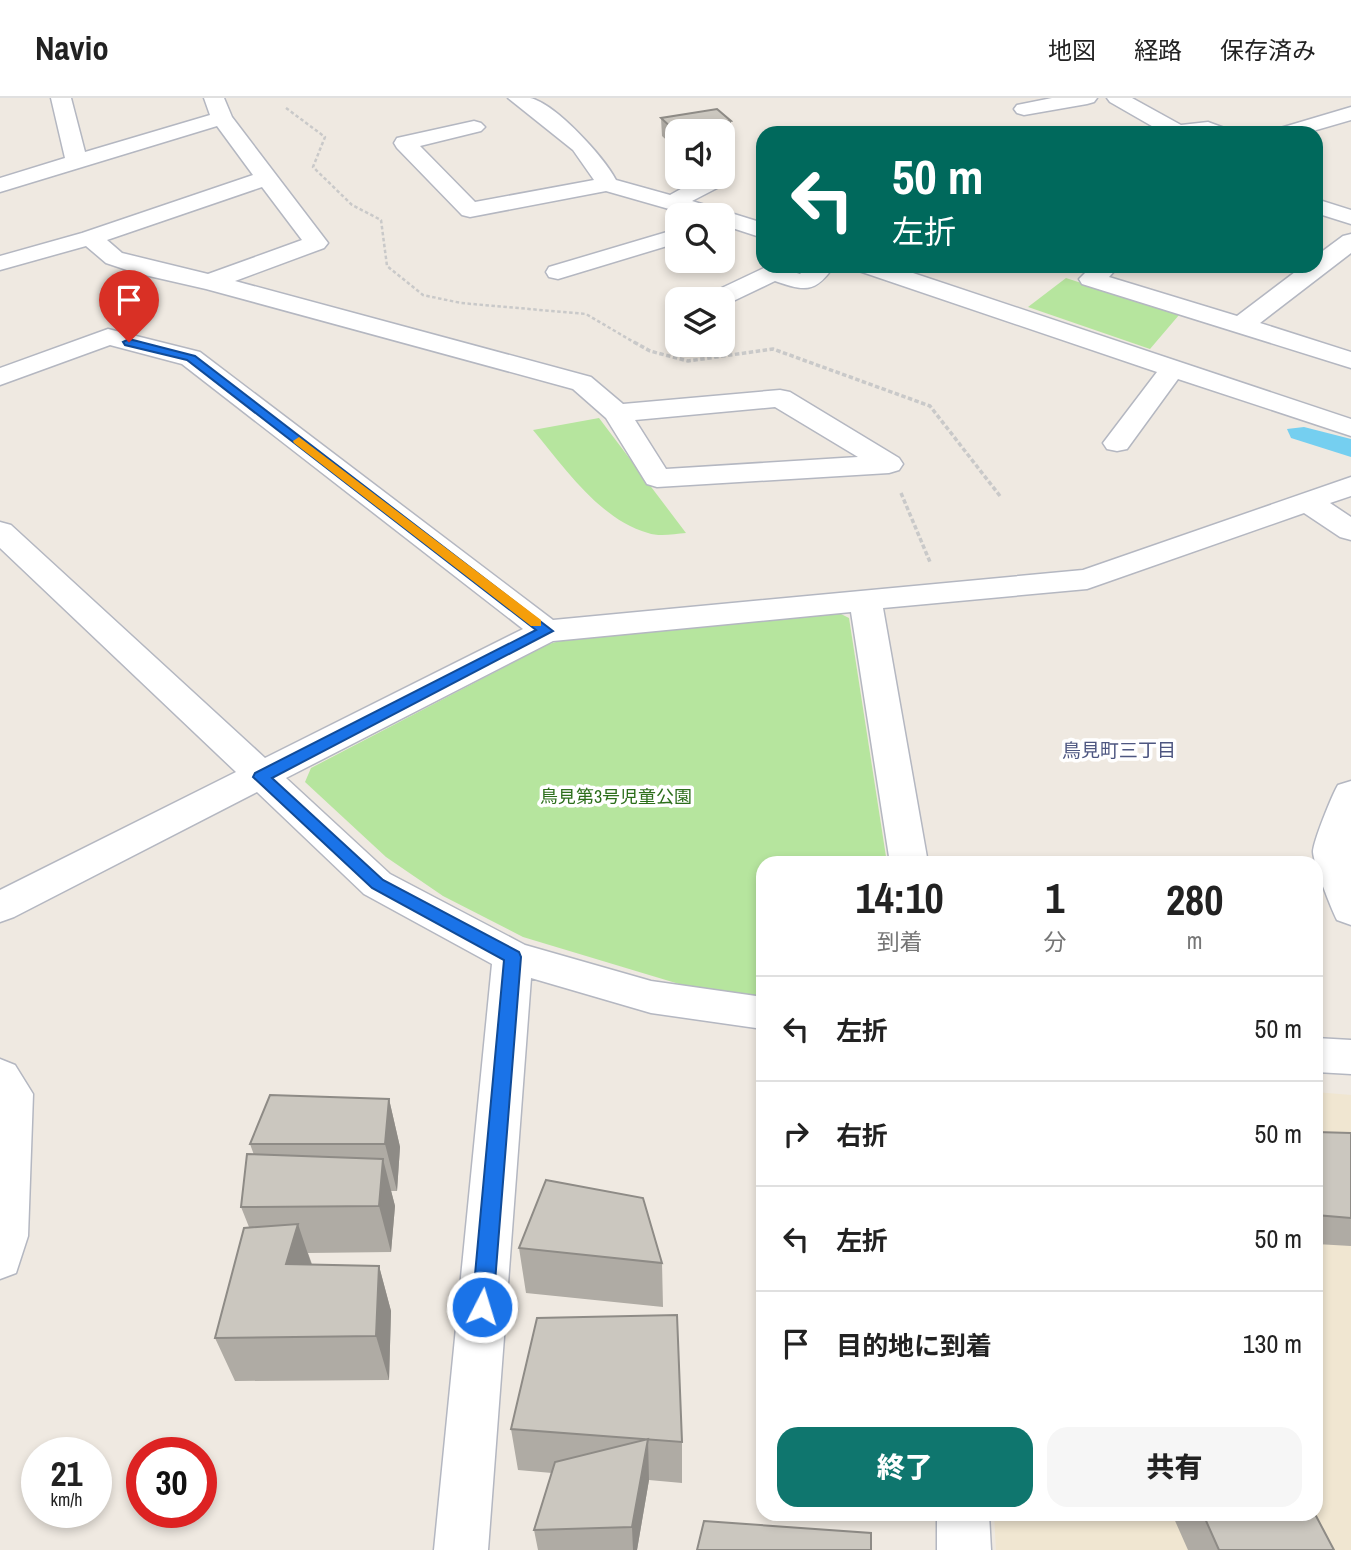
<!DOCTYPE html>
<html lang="ja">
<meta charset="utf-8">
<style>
body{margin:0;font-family:"Archivo Narrow","Noto Sans JP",sans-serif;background:#f6f6f6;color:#222;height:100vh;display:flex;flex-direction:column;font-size:26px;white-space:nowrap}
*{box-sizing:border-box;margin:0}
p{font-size:23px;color:#767676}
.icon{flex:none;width:38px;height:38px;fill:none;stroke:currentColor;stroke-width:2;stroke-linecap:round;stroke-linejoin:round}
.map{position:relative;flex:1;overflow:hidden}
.panel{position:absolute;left:756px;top:758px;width:567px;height:665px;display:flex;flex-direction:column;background:#fff;border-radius:21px;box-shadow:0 4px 10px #0003}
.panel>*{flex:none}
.guide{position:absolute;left:756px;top:28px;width:567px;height:147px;border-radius:21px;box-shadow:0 4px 10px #0003;background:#00695c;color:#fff;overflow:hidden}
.fabs{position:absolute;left:665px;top:21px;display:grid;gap:14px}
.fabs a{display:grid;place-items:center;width:70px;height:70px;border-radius:14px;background:#fff;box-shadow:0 4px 10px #0003;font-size:35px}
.speed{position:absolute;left:21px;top:1339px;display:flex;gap:14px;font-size:35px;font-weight:700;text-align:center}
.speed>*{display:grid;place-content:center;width:91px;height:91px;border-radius:50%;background:#fff;box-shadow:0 4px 10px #0003;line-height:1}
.speed small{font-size:18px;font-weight:400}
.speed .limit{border:10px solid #d22;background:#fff;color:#111}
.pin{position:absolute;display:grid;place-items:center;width:60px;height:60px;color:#fff;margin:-72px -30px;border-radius:50% 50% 50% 0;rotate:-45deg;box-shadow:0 0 7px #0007}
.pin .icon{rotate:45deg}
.me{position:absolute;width:77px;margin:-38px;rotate:5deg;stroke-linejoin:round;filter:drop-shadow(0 0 5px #0008)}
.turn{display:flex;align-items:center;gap:24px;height:147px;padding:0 21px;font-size:32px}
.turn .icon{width:91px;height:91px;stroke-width:2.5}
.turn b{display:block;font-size:49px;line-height:60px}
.eta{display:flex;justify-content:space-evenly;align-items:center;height:119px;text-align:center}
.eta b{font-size:42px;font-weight:800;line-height:49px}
.button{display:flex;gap:14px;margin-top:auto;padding:14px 21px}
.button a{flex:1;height:80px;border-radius:21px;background:#0f766e;color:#fff;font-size:28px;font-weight:800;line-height:80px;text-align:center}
.button a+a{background:#f6f6f6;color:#222}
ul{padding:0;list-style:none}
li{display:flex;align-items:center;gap:21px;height:105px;padding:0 21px;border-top:2px solid #e0e0e0}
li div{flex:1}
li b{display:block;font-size:26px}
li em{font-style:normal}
header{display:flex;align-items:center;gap:42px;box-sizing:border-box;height:98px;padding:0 35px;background:#fff;border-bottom:2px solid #e0e0e0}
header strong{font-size:33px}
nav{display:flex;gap:38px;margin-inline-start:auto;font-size:24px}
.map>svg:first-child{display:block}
</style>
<header>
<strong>Navio</strong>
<nav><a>地図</a><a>経路</a><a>保存済み</a></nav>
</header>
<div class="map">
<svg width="1351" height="1452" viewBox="0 0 1351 1452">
<rect width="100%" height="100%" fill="#efe9e1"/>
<path fill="#f0e6d1" d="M1316 994 1351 997V1452H996L994 1416H1316Z"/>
<path fill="#b6e59e" d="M1066 180 1179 217 1150 251 1028 209Z
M599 320 686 435C674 436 659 439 648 435 599 421 564 369 533 332Z
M835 513 849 520 887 765H763V900L709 895 523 839 443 798 386 759 305 684 311 670 549 546 563 542Z"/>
<path fill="#75cff0" d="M1304 329 1351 341V359L1291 340 1287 331Z"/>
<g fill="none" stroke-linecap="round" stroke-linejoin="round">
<defs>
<path id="minor" d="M51 0H71L85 54 210 17 204 0H224L232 19 328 145 324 150 235 183 591 279 623 306 780 292 790 294 899 360 903 366 899 372 889 375 657 389 647 386 606 320 573 291 206 191 136 175 106 165 86 148 0 172V158L82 135 253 77 217 28 0 94V80L65 60ZM262 89 302 142 208 176 122 155 107 142ZM775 309 858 359 666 371 635 322Z
M508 0C515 0 523 0 530 0 555 5 604 59 616 82L670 97 697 82 695 79H718L722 84 719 89 692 103 763 125V140L723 127V117H690L606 93 470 119 462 117 397 50 394 45 397 40 474 23 481 25 485 29 481 33 420 48 475 104 594 82 573 52Z
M1052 0H1097L1094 4 1087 6 1024 17 1017 15 1014 11 1017 7Z
M1107 0H1132L1181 27 1208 24 1227 31 1231 35H1164L1110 4Z
M1351 9V22L1306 35H1273L1277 31Z
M1316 101 1351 112V126L1316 115Z
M677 131V145L558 181 549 179 546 174 549 169Z
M1351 136V155L1260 225 1351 254V270L1082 186 1079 181 1092 168H1119L1109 179 1237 218 1303 168H1316V158L1343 138Z
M774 168 800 176 808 168H834C815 196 804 193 775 183L727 206 723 207V201H706L709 196 764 170Z
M856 168H892L1351 321V338L1178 281 1127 351 1117 353 1107 351 1103 345 1157 274 859 173Z
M108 231 200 254 553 522 1083 472 1351 379V398L1330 405 1351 419V442L1340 439 1304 415 1087 491 883 510 928 765H890L851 514 553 543 286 680 390 776 525 847 651 883 763 899V931L651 915 531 880 488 1452H434L492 866 364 796 257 694 14 819 0 824V792L236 674 0 450V424L11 427 265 660 523 531 182 266 110 247 0 287V270Z
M1351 683V827L1337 822C1331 810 1314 767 1313 754 1313 744 1332 697 1338 687Z
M1316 940 1351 942V976L1316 974Z
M0 961 15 967 33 996 28 1138 16 1175 0 1181Z
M937 1416H989L991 1452H937Z"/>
</defs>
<use href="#minor" stroke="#b4b7c1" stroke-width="3"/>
<path stroke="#c9c9c9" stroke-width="2.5" stroke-dasharray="3.5 2.5" stroke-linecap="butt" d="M286 10 325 39 313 69 352 107 381 122 387 168 423 197 461 205 586 216 637 246"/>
<path stroke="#c9c9c9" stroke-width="3.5" stroke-dasharray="4.5 2.5" stroke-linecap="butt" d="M634 244 650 253 688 263 773 251 930 308 1000 398
M901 395 930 464"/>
<use href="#minor" fill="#fff" fill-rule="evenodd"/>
</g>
<path fill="#afaba4" d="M661 20 731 23 730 40 675 50 662 38Z
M389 1001 400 1049 397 1093H391L395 1108 391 1154 308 1155 312 1166 379 1168 391 1213 389 1282 235 1283 215 1240 249 1129 241 1109 254 1057 250 1046Z
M1316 1034 1351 1035V1148L1316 1146Z
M519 1150 662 1165 663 1209 526 1195Z
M511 1331 682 1344V1385L649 1382 637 1452H538L534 1432 552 1375 518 1372Z
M1172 1416H1315L1334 1452H1188Z"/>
<path fill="#8e8b86" d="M731 23 730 40 723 42V33H677V50H675V33Z
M389 1001 400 1049 397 1093 385 1046Z
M383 1061 395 1108 391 1154 379 1108Z
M298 1126 313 1171 286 1166Z
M379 1168 391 1213 389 1282 376 1238Z
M648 1341 649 1382 637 1452H633L632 1429Z"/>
<path fill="#cbc7bf" stroke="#8e8b86" stroke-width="2" d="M717 11 731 23 675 33 661 20Z
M270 997 389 1001 385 1046H250Z
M1316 1034 1351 1035V1120L1316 1117Z
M247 1056 383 1061 379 1108 241 1109Z
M546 1082 643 1100 662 1165 519 1150Z
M298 1126 286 1166 379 1168 376 1238 215 1240 244 1130Z
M677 1217 682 1344 511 1331 537 1220Z
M648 1341 632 1429 534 1432 555 1364Z
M1203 1416H1315L1334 1452H1219Z
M704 1423 871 1435V1452H697Z"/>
<path fill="#1a73e8" stroke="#114b97" stroke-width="2" d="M129 241 195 258 553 533 272 680 383 782 519 854 521 859 493 1209 490 1216 482 1219 475 1216 472 1209 504 862 372 790 253 679 255 675 536 532 187 262 125 247 123 244Z"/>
<path fill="#f59e0b" d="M299 339 541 522V528H531L294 345 293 343Z"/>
<g text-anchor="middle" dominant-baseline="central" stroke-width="7" stroke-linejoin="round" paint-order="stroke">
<g font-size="18" fill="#2c6e1b" stroke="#fff">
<text x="616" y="698">鳥見第3号児童公園</text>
</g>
<g font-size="19" fill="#4d5680" stroke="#fff">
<text x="1119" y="652">鳥見町三丁目</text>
</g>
</g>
</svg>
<div class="fabs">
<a><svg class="icon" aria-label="sound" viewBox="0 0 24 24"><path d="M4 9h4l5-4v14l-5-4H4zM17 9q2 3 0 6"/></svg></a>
<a><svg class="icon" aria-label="search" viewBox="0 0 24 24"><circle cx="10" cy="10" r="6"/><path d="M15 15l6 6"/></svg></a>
<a><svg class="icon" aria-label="layers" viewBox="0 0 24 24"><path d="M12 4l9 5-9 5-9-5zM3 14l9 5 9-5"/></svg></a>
</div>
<div class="speed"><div>21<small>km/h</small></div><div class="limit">30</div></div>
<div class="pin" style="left:129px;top:244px;background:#d93025"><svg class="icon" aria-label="arrive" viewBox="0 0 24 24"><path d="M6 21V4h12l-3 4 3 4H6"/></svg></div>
<svg class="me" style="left:482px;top:1209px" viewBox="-20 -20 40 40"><circle r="17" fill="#1a73e8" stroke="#fff" stroke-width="3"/><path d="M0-11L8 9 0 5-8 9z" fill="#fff"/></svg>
<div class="guide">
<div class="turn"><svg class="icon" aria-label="left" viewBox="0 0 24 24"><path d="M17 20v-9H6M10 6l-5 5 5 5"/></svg><div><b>50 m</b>左折</div></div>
</div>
<section class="panel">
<div class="eta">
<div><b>14:10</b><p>到着</p></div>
<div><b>1</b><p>分</p></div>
<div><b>280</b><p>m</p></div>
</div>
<ul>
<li><svg class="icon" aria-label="left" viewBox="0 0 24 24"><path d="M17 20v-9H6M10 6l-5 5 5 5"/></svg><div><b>左折</b></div><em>50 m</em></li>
<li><svg class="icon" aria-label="right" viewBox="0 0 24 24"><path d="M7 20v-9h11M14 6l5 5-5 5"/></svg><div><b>右折</b></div><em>50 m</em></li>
<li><svg class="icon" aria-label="left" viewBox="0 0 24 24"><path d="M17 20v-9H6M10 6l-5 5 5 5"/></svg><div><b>左折</b></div><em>50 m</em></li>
<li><svg class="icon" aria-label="arrive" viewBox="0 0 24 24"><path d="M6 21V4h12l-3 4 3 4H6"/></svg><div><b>目的地に到着</b></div><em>130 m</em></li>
</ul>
<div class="button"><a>終了</a><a>共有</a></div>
</section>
</div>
